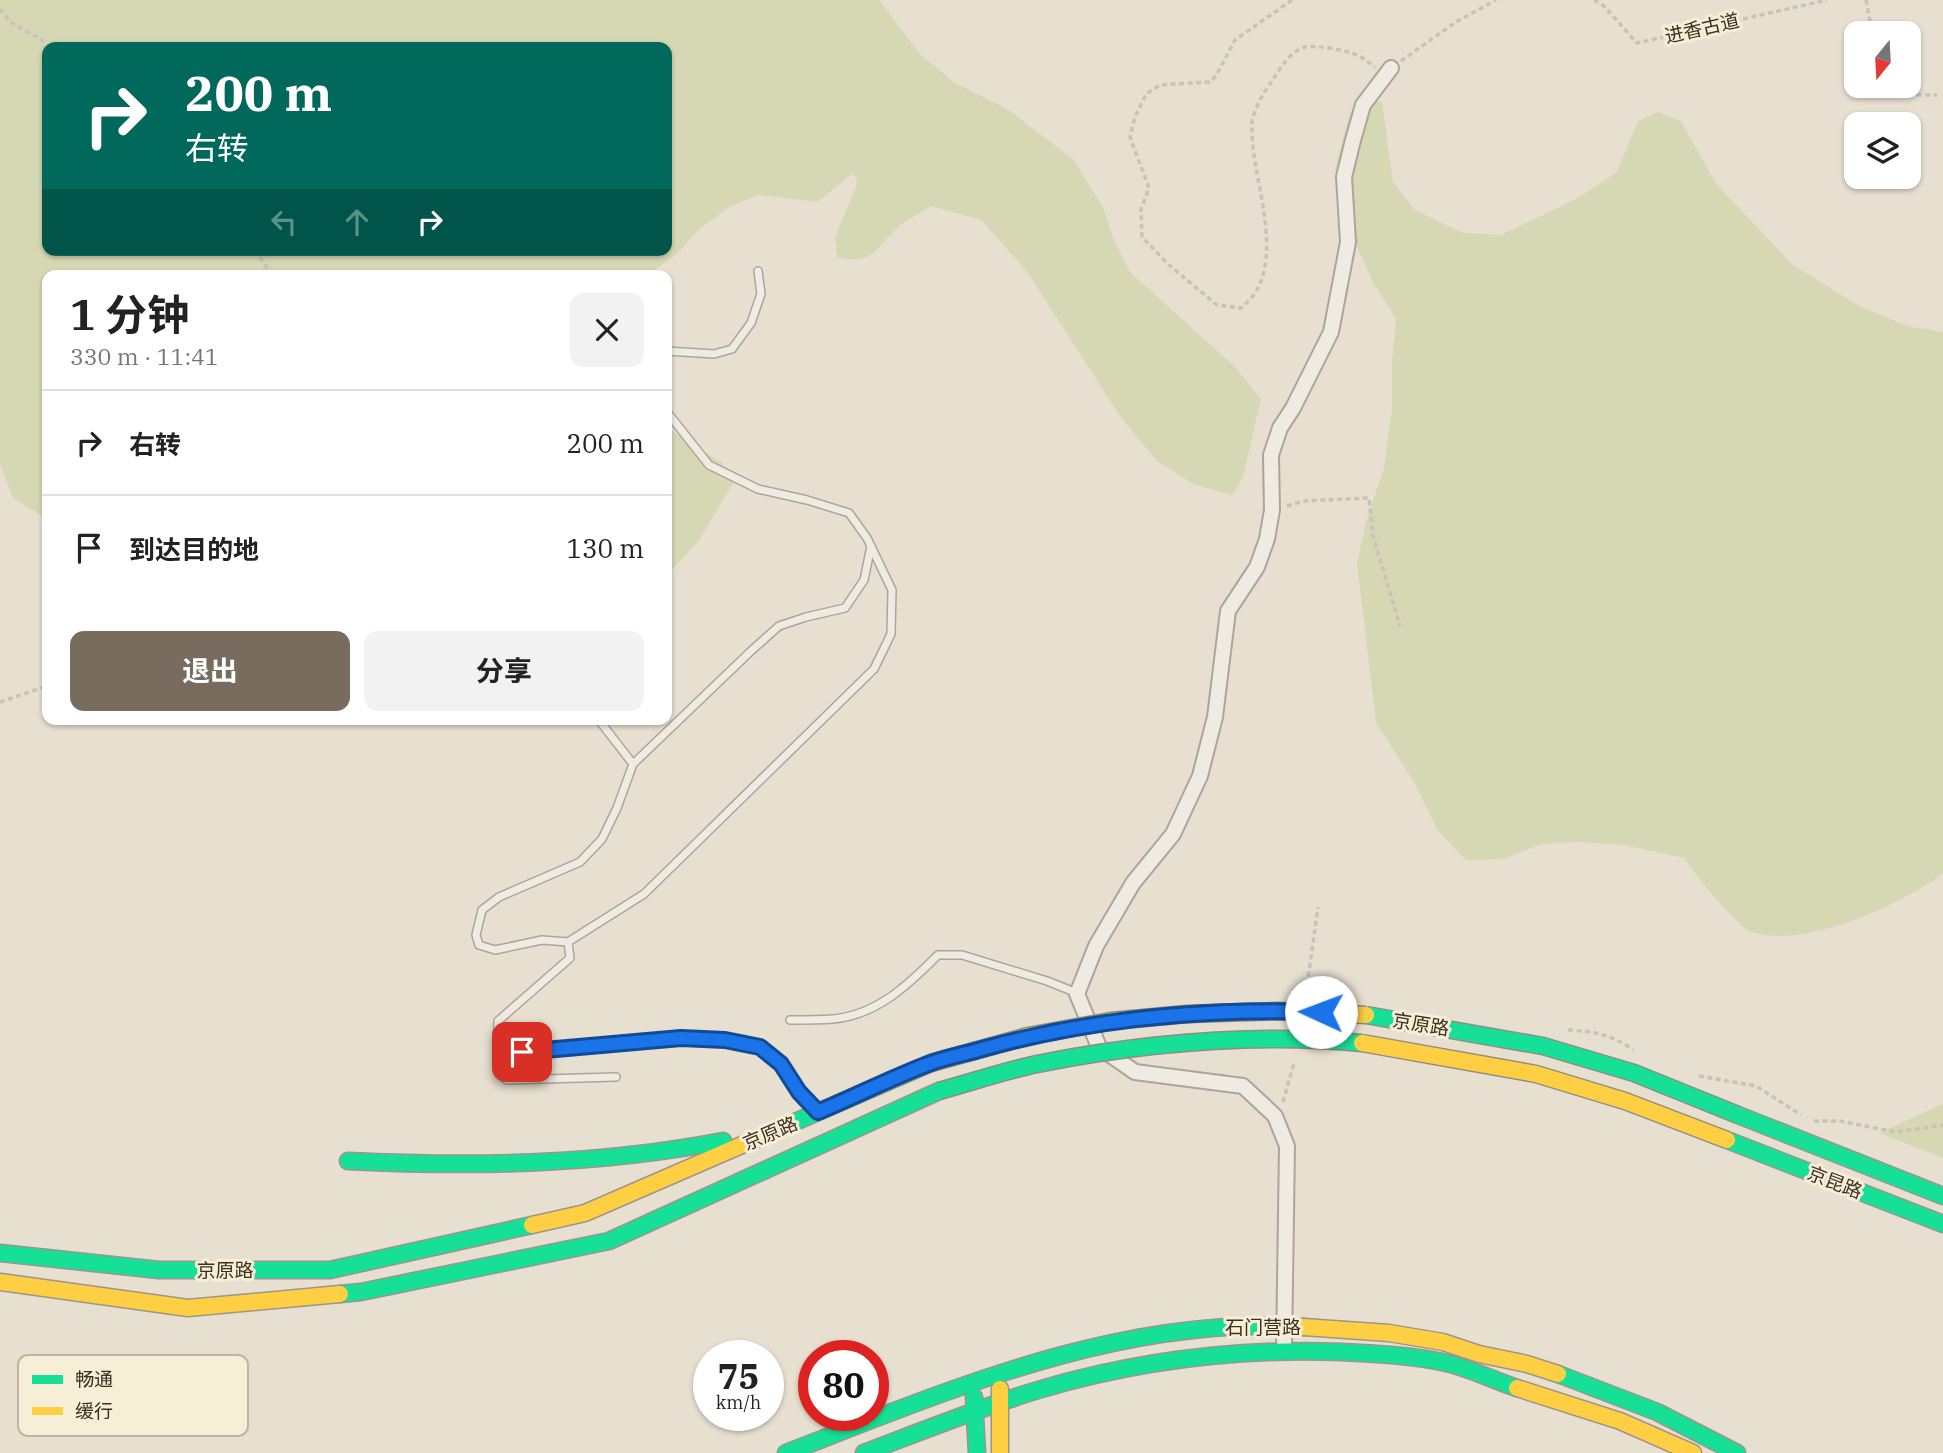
<!DOCTYPE html>
<html lang="zh">
<meta charset="utf-8">
<style>
body{margin:0;font-family:"IBM Plex Serif","Noto Sans SC",serif;background:#f2f2f2;color:#222;height:100vh;display:flex;flex-direction:column;font-size:26px;white-space:nowrap}
*{box-sizing:border-box;margin:0}
p{font-size:23px;color:#767676}
.icon{flex:none;width:38px;height:38px;fill:none;stroke:currentColor;stroke-width:2;stroke-linecap:round;stroke-linejoin:round}
.map{position:relative;flex:1;overflow:hidden}
.drawer{position:absolute;left:42px;top:270px;width:630px;height:455px;display:flex;flex-direction:column;background:#fff;border-radius:14px;box-shadow:0 2px 5px #0004}
.drawer>*{flex:none}
.hud{position:absolute;left:42px;top:42px;width:630px;height:214px;border-radius:14px;box-shadow:0 2px 5px #0004;background:#00695c;color:#fff;overflow:hidden}
.needle{width:46px;rotate:198deg}
.buttons{position:absolute;left:1844px;top:21px;display:grid;gap:14px}
.buttons a{display:grid;place-items:center;width:77px;height:77px;border-radius:14px;background:#fff;box-shadow:0 2px 5px #0004;font-size:35px}
.speed{position:absolute;left:693px;top:1340px;display:flex;gap:14px;font-size:35px;font-weight:700;text-align:center}
.speed>*{display:grid;place-content:center;width:91px;height:91px;border-radius:50%;background:#fff;box-shadow:0 2px 5px #0004;line-height:1}
.speed small{font-size:18px;font-weight:400}
.speed .limit{border:10px solid #d22;background:#fff;color:#111}
.pin{position:absolute;display:grid;place-items:center;width:60px;height:60px;color:#fff;margin:-30px;border-radius:14px;box-shadow:0 4px 10px #0006}
.me{position:absolute;width:77px;margin:-38px;rotate:272deg;stroke-linejoin:round;filter:drop-shadow(0 0 5px #0008)}
.turn{display:flex;align-items:center;gap:24px;height:147px;padding:0 28px;font-size:32px}
.turn .icon{width:91px;height:91px;stroke-width:2.5}
.turn b{display:block;font-size:49px;line-height:60px}
.lanes{display:flex;align-items:center;height:66px;padding:0 28px;background:#0003;justify-content:center;gap:35px;direction:ltr}
.lanes .off{opacity:.35}
.round{display:grid;place-items:center;flex:none;width:74px;height:74px;border-radius:14px;background:#f2f2f2}
.summary{display:flex;align-items:center;justify-content:space-between;height:119px;padding:0 28px}
h1{font-size:42px;font-weight:700;line-height:52px}
.primary-button{display:flex;gap:14px;margin-top:auto;padding:14px 28px}
.primary-button a{flex:1;height:80px;border-radius:14px;background:#786c5e;color:#fff;font-size:28px;font-weight:700;line-height:80px;text-align:center}
.primary-button a+a{background:#f2f2f2;color:#222}
ul{padding:0;list-style:none}
li{display:flex;align-items:center;gap:21px;height:105px;padding:0 28px;border-top:2px solid #e0e0e0}
li div{flex:1}
li b{display:block;font-size:26px}
li em{font-style:normal}
.map>svg:first-child{display:block}
</style>
<div class="map">
<svg width="1943" height="1453" viewBox="0 0 1943 1453">
<rect width="100%" height="100%" fill="#e7e0d1"/>
<path fill="#d6d7b3" fill-rule="evenodd" d="M0 0H879L921 55 955 83 1009 110 1074 160 1104 209 1113 238 1130 272 1235 367 1261 399 1243 477 1232 495 1195 485 1157 461 1122 419 1026 270 981 220 931 206C922 212 911 217 902 224 875 246 877 265 837 258L835 237 856 187 857 179 852 174 817 202 759 195 729 207 697 231 677 254 647 275H47V519L13 498 0 464ZM47 47H667V250H47Z
M1362 97 1382 102 1393 182 1415 210 1463 233 1501 235 1578 198 1617 172 1638 121 1658 112 1681 121 1716 184 1793 265 1859 306 1907 326 1943 332V873C1904 904 1797 953 1748 930 1743 928 1737 920 1732 916 1714 898 1699 879 1684 858L1624 845 1578 842 1542 844 1504 859 1466 860 1438 831 1414 782 1376 722 1357 563 1366 522 1384 468 1392 409V362L1396 319 1373 282 1353 238 1341 204 1335 167 1350 113Z
M667 428 722 463 734 482 698 542 667 575Z
M1943 1104V1158L1879 1133Z"/>
<g fill="none" stroke-linecap="round" stroke-linejoin="round">
<defs>
<path id="lane" d="M667 351 714 354 732 349 751 323 761 294 758 271
M667 412 709 465 758 489 807 500 849 513 867 538 892 590 891 634 874 669 644 894 568 942 570 958 498 1021 497 1056 522 1052C562 1049 601 1046 641 1043 675 1040 727 1033 759 1047 783 1058 795 1088 813 1106
M598 719 633 764
M568 942 542 940 495 950 479 945 476 935 482 910 499 897 580 862 602 839 617 808 633 764 751 651 779 626 806 617 845 608 864 580 871 546
M790 1020C804 1020 819 1020 833 1019 877 1015 908 985 938 955H962L1047 981 1077 993
M497 1056 499 1073 507 1080 616 1077"/>
<path id="street" d="M1284 1350 1287 1146 1275 1116 1243 1086 1135 1072 1099 1047 1077 994 1096 946 1133 883 1173 834 1200 776 1215 717 1228 611 1257 567 1267 539 1272 510 1271 455 1280 428 1293 408 1331 332 1348 242 1344 177 1353 140 1363 105 1391 68"/>
<path id="fast" d="M1738 1115 1943 1196
M1727 1140 1943 1224
M751 1141 931 1063
M348 1161C474 1167 598 1165 723 1141
M0 1253 159 1270H330L532 1225
M340 1294 361 1292 609 1241 939 1091
M1558 1374 1657 1412 1737 1453
M974 1397 977 1453
M786 1453C952 1389 1123 1315 1304 1327
M864 1453C922 1431 979 1408 1038 1390 1136 1361 1240 1348 1342 1352 1376 1354 1409 1355 1442 1362 1468 1367 1492 1380 1517 1388"/>
<path id="slow" d="M532 1225 585 1213 751 1141
M0 1282 188 1308 340 1294
M1304 1327 1389 1333 1443 1342 1479 1354 1527 1364 1558 1374
M1517 1388 1620 1421 1693 1453
M1000 1389V1453"/>
</defs>
<use href="#lane" stroke="#ada599" stroke-width="10"/>
<use href="#street" stroke="#ada599" stroke-width="18"/>
<use href="#fast" stroke="#9c958a" stroke-width="19"/>
<use href="#slow" stroke="#9c958a" stroke-width="19"/>
<path stroke="#c8c2b9" stroke-width="3.5" stroke-dasharray="5 3.5" stroke-linecap="butt" d="M1292 0 1235 40 1216 76 1209 82 1160 85 1146 94 1135 117 1130 137 1149 188 1141 209 1142 237 1169 265 1217 305 1241 308C1246 303 1252 298 1256 292 1283 244 1250 175 1252 124 1253 110 1264 92 1272 81 1280 69 1290 51 1305 47 1316 45 1347 50 1357 55 1364 58 1369 63 1375 67
M1594 0 1604 6 1637 43 1827 0
M1866 0 1872 33
M0 9 10 22 42 40 47 58
M1401 61 1456 22 1496 0
M1893 86C1905 96 1922 95 1937 95
M255 250 272 275
M1287 506 1303 501 1369 498 1373 536 1400 626
M0 702 47 686
M1306 993 1318 907
M1568 1030C1593 1031 1613 1035 1633 1050
M1699 1076 1756 1086 1801 1115
M1283 1102 1294 1063
M1814 1121H1840L1896 1132 1943 1125"/>
<use href="#lane" stroke="#efebe3" stroke-width="7"/>
<use href="#street" stroke="#efebe3" stroke-width="14"/>
<use href="#fast" stroke="#16e098" stroke-width="16"/>
<use href="#slow" stroke="#ffcf43" stroke-width="16"/>
<defs>
<path id="fast-bridge" d="M1366 1015 1543 1046 1634 1073 1738 1115
M939 1091C972 1082 1004 1071 1037 1064 1143 1043 1254 1033 1362 1043"/>
<path id="slow-bridge" d="M1362 1043 1536 1074 1625 1101 1727 1140
M931 1063 1028 1036 1111 1021 1187 1014 1278 1011 1366 1015"/>
</defs>
<use href="#fast-bridge" stroke="#928b80" stroke-width="19" stroke-linecap="butt"/>
<use href="#slow-bridge" stroke="#928b80" stroke-width="19" stroke-linecap="butt"/>
<use href="#fast-bridge" stroke="#16e098" stroke-width="16"/>
<use href="#slow-bridge" stroke="#ffcf43" stroke-width="16"/>
</g>
<g fill="none" stroke-linecap="round" stroke-linejoin="round">
<defs>
<path id="route" d="M522 1052 681 1038 725 1040 760 1047 781 1064 799 1092 818 1112C856 1096 893 1077 931 1063 948 1057 965 1054 982 1049 1093 1018 1206 1008 1321 1012"/>
</defs>
<use href="#route" stroke="#114b97" stroke-width="18"/>
<use href="#route" stroke="#1a73e8" stroke-width="12"/>
</g>
<g text-anchor="middle" dominant-baseline="central" stroke-width="6" stroke-linejoin="round" paint-order="stroke">
<g font-size="19" fill="#3d2e20" stroke="#f7eed8">
<text transform="translate(1702 28) rotate(-13)">进香古道</text>
<text transform="translate(1421 1024) rotate(9)">京原路</text>
<text transform="translate(770 1133) rotate(-23)">京原路</text>
<text transform="translate(1835 1182) rotate(21)">京昆路</text>
<text x="225" y="1270">京原路</text>
<text x="1263" y="1327">石门营路</text>
</g>
</g>
<rect x="18" y="1355" width="230" height="81" rx="10" fill="#f7eed8" stroke="#bfb4a1" stroke-width="2"/>
<rect x="32" y="1375" width="31" height="9" fill="#16e098"/>
<rect x="32" y="1407" width="31" height="8" fill="#ffcf43"/>
<g font-size="19" fill="#3d2e20">
<text x="75" y="1386">畅通</text>
<text x="75" y="1418">缓行</text>
</g>
</svg>
<div class="buttons">
<a><svg class="needle" viewBox="-14 -14 28 28"><path d="M0-13l5 13h-10z" fill="#e53935"/><path d="M0 13l5-13h-10z" fill="#767676"/></svg></a>
<a><svg class="icon" aria-label="layers" viewBox="0 0 24 24"><path d="M12 4l9 5-9 5-9-5zM3 14l9 5 9-5"/></svg></a>
</div>
<div class="speed"><div>75<small>km/h</small></div><div class="limit">80</div></div>
<div class="pin" style="left:522px;top:1052px;background:#d93025"><svg class="icon" aria-label="arrive" viewBox="0 0 24 24"><path d="M6 21V4h12l-3 4 3 4H6"/></svg></div>
<svg class="me" style="left:1321px;top:1012px" viewBox="-20 -20 40 40"><circle r="19" fill="#fff"/><path d="M0-13L10 11 0 6-10 11z" fill="#1a73e8"/></svg>
<div class="hud">
<div class="turn"><svg class="icon" aria-label="right" viewBox="0 0 24 24"><path d="M7 20v-9h11M14 6l5 5-5 5"/></svg><div><b>200 m</b>右转</div></div>
<div class="lanes"><svg class="icon off" aria-label="left" viewBox="0 0 24 24"><path d="M17 20v-9H6M10 6l-5 5 5 5"/></svg><svg class="icon off" aria-label="ahead" viewBox="0 0 24 24"><path d="M12 20V5M6 11l6-6 6 6"/></svg><svg class="icon" aria-label="right" viewBox="0 0 24 24"><path d="M7 20v-9h11M14 6l5 5-5 5"/></svg></div>
</div>
<section class="drawer">
<div class="summary"><div><h1>1 分钟</h1><p>330 m · 11:41</p></div><a class="round"><svg class="icon" aria-label="close" viewBox="0 0 24 24"><path d="M6 6l12 12M18 6L6 18"/></svg></a></div>
<ul>
<li><svg class="icon" aria-label="right" viewBox="0 0 24 24"><path d="M7 20v-9h11M14 6l5 5-5 5"/></svg><div><b>右转</b></div><em>200 m</em></li>
<li><svg class="icon" aria-label="arrive" viewBox="0 0 24 24"><path d="M6 21V4h12l-3 4 3 4H6"/></svg><div><b>到达目的地</b></div><em>130 m</em></li>
</ul>
<div class="primary-button"><a>退出</a><a>分享</a></div>
</section>
</div>
